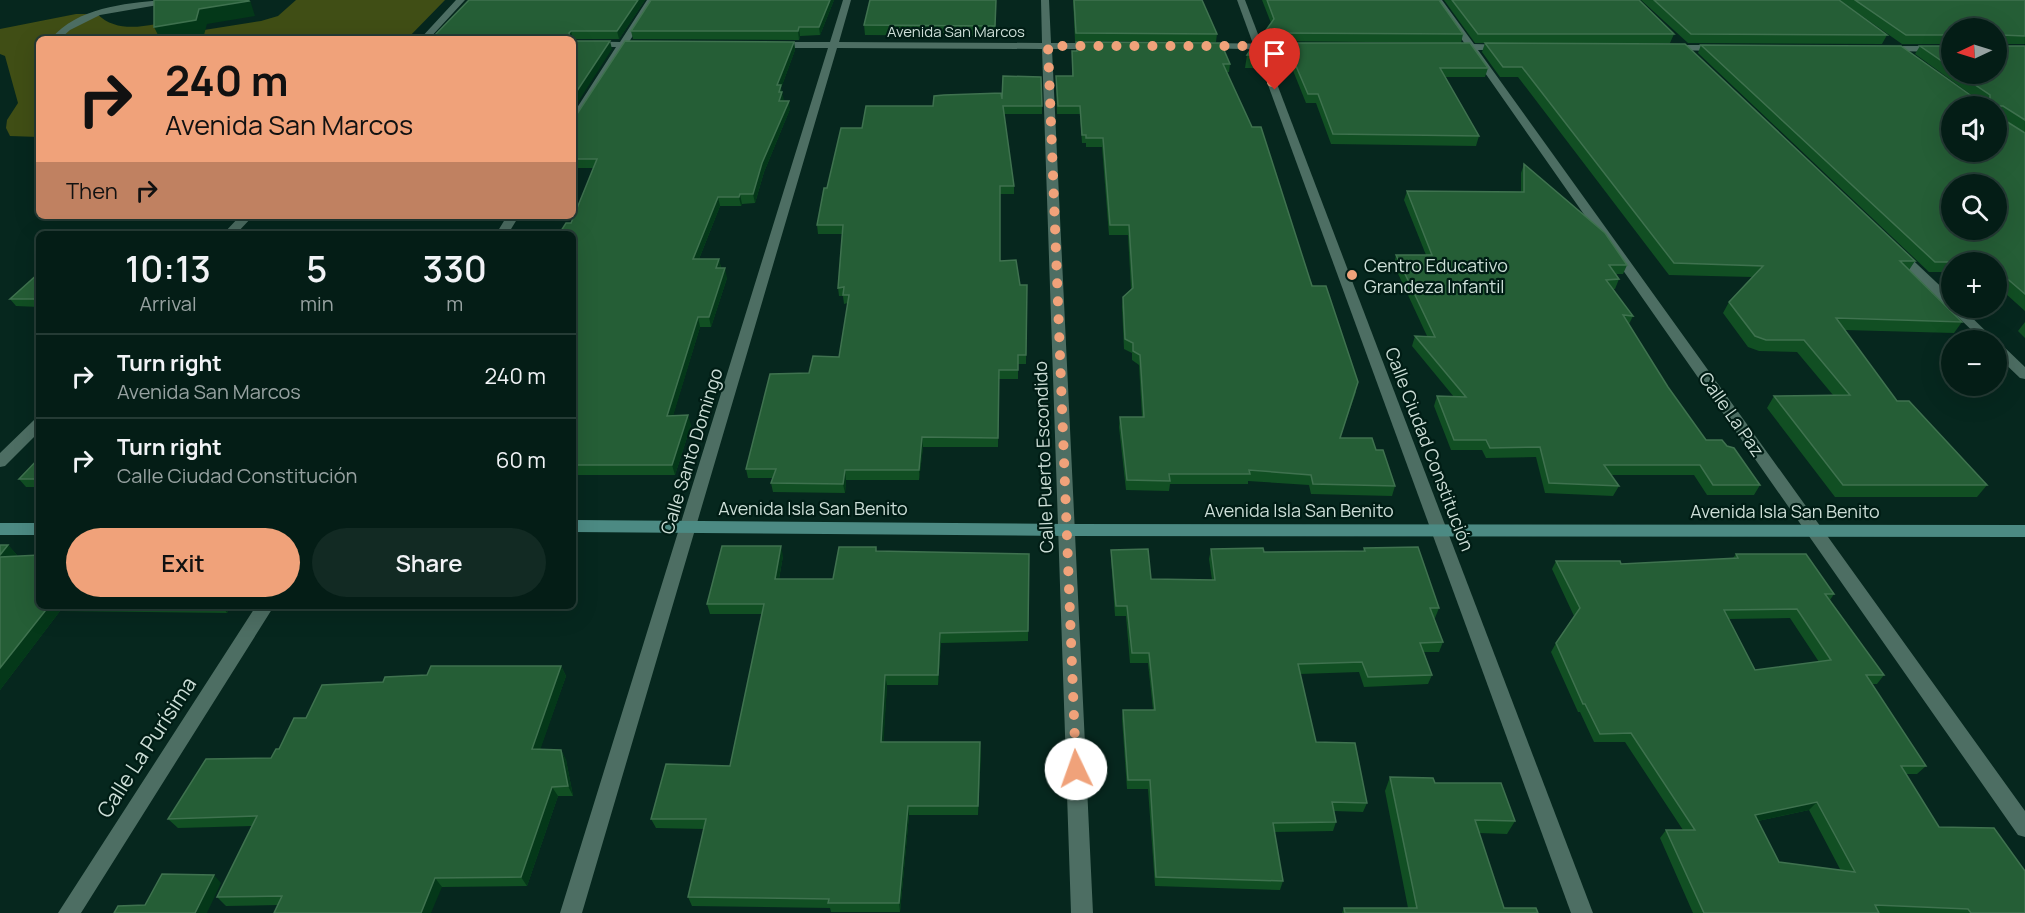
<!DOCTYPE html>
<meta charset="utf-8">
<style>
body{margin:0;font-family:Manrope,sans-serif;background:#122a23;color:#f1f3f6;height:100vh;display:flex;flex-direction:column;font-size:22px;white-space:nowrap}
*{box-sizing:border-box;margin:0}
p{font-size:20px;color:#97a2a1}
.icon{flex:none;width:33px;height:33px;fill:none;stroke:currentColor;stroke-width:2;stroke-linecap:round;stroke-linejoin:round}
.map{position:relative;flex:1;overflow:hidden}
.details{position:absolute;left:36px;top:231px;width:540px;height:378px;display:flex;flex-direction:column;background:#041d16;border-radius:9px;box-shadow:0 6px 24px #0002,0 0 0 2px #253b35}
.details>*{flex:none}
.top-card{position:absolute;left:36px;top:36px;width:540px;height:183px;border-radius:9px;box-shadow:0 6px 24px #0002,0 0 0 2px #253b35;background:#f0a27a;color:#111;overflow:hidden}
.needle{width:39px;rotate:266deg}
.fabs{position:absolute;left:1941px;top:18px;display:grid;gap:12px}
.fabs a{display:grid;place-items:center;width:66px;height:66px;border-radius:50%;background:#041d16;box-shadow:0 6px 24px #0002,0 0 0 2px #253b35;font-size:30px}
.pin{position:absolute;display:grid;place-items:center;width:51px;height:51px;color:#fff;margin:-62px -26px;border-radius:50% 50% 50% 0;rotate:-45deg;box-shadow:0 0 6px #0007}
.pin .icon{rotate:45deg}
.me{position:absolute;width:66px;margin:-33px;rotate:357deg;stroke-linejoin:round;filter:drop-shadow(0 0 4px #0008)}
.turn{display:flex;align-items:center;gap:21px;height:126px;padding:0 30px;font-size:27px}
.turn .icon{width:78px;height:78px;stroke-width:2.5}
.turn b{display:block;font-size:42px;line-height:51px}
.then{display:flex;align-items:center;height:57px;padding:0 30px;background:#0003;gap:12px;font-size:22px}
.eta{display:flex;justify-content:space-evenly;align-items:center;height:102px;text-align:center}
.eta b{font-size:36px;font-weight:600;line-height:42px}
.action{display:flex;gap:12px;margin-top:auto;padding:12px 30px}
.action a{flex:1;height:69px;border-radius:36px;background:#f0a27a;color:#111;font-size:24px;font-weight:600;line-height:69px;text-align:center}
.action a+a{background:#122a23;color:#f1f3f6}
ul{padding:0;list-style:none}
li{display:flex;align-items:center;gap:18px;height:84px;padding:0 30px;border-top:2px solid #253b35}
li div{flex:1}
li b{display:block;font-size:22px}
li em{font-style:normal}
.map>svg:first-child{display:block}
</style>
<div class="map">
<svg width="2025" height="913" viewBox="0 0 2025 913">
<rect width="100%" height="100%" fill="#06271e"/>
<path fill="#404e15" d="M296 0H445L407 39H39V137L10 136 6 128 7 120 18 103 5 56 0 54V29L76 14H97C120 36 151 24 179 20V34L261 21 278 16Z"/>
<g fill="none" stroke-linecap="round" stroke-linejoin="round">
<path fill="#4d6e63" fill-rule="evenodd" d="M162 0H187L100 15 70 30 60 39H51C78 7 123 4 162 0Z"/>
<path fill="#4d6e63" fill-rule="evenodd" d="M456 0H465L429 39H420Z
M647 0H655L629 42H642L647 45 642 48 625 47 578 122 573 125V114L616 47H573V41L620 42Z
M843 0H851L839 42 1042 43 1041 0H1049L1051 43H1095L1100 46 1095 49H1052L1093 913H1071L1042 49 837 48 582 913H560L828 48H774L769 45 774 42H830Z
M1434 0H1442L1474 44 1506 45 1508 47 1503 50H1478L2025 811V837L2018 835 1469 50 1452 49V45L1465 44Z
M1203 43 1287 44 1292 47 1287 50 1200 48 1198 46Z
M1671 45H1719L1724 48 1719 51 1668 50V46Z
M1887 46H1952V52L1884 51V47Z
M240 216H253L236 234H223Z
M507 216H519L508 234H496Z
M1897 248 1901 249 1952 297V308H1962L1995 340H1982L1893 255V249Z
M1996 343 2001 344 2025 367V379L2020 378 1996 355Z
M39 418V432L5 466 0 467V453L34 420Z
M256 606H274L81 913H58Z"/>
<path fill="#4d6e63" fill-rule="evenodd" d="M1237 0H1245L1593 913H1571Z"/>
<path fill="#4c8a83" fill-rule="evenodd" d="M573 520 1065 524 2025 525V537L1065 536 573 532Z
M0 523H39V535H0Z"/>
</g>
<path fill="#114f23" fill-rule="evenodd" d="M469 0H645L619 39H431Z
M834 0 820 35 800 36 799 40 633 39 631 31Z
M996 0 995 36 865 35 864 25Z
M1073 0H1202L1217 34 1216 42 1075 41Z
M1262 0H1439L1463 34 1461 43 1263 41 1264 33 1271 23Z
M1444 0H1639L1674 34 1670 43H1505L1915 261 1909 270 1962 322 1954 333 1845 330 1897 401 1987 485 1977 497H1835L1767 408 1774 396 1833 395 1797 352 1759 351 1748 347 1723 313 1729 302 1752 277 1669 275 1518 77H1500L1482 52 1485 43H1475Z
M1641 0H2025V44H1999L2001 46H2025V311L1996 285V262H1952V272H1929L1698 53 1701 45 1977 99 1915 54 1920 46H1952V74H1996L1952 28V44H1902L1842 2 1887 35 1882 44 1688 43Z
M794 42 795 50 781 88 783 101 790 109 764 172 755 203 742 204 741 206H720L699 259H719L721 268 727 278 711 327H700L673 415 691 425 675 475H573V234L571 223 594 168H573V117Z
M1076 42 1230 64 1229 72H1226L1356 392 1340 438 1376 450 1395 486 1392 496 1311 494 1309 485 1248 481V484H1170L1169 491 1126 490 1119 427 1120 417H1142L1139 365 1132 360V353L1124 349 1122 307 1123 297 1131 289 1128 235H1109L1102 147H1086V143H1082L1080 114H1057L1056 76H1072V51H1076Z
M1268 43 1488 68 1485 77H1445L1479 136 1476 146 1331 144 1316 103H1306L1292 68H1273L1267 51Z
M1247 55H1262L1260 68H1245Z
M1002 99 1042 106V114H1004L1014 186V194H1000V261L1020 285H1027L1026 364H1018V379H999L998 447H923L919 480H846L845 493 773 492 771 483 773 478H748L746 469 809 373 839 357 848 303 844 304 843 296H839L838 288 842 234H818L817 225 827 188 862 128 933 106Z
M1524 164 1627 265 1623 274H1616L1619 279 1615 289H1613L1633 316 1629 324 1668 387 1706 440 1727 446 1760 485 1754 495H1707L1694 475H1611L1619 486 1613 496 1545 493 1536 457 1486 458 1482 450H1451L1434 406 1437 396 1454 397 1412 346 1415 336H1427L1394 265 1396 255H1426L1404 200 1407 191 1521 192V173Z
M39 273V307L16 306 10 299Z
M2025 322V338L2018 331Z
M39 458V487H26L19 479Z
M0 545H8L17 555 16 556 39 606H231L227 613 60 611 0 690Z
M1364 548 1439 608 1435 618H1434L1443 642 1439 652H1424L1432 675 1428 684 1364 687 1359 672 1300 674 1316 742 1367 803 1363 812 1334 811 1336 822 1333 831 1274 832 1283 881 1280 890 1155 886 1148 789H1127L1122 719 1123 710H1153L1148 663H1130L1126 616H1115L1111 559V550L1151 579 1212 580 1209 559 1211 549 1264 552 1363 551Z
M877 551 1029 554 1028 641 941 643 938 685H887L883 742 981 752 978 815H909L900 912H831L830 908 692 906 688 897 704 829 656 828 651 819 730 766 762 614H710L707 604 783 556 779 579H833Z
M1736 554 1834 594 1830 600 1884 675 1877 684H1872L1926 766 1917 774H1906L1939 827 2025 913H1693L1660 838 1666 830H1683L1625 742H1594L1580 712H1578L1551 652 1556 643 1574 616 1552 569 1556 561 1621 564 1733 558ZM1790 618 1819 662 1755 670 1729 619ZM1809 810 1841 871 1779 862 1758 821Z
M561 666 566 676 540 749 561 750 566 760 573 796H558L527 886 442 887 278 905 226 906 217 897 252 826 178 828 168 819 271 758 306 718 383 682Z
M1390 777 1435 783 1515 821 1507 834 1479 833 1504 908 1538 913H1342L1344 908H1408L1385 791Z"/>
<path fill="#043819" d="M250 0 255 16 207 24 204 35 183 39H160L154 27 199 9Z
M638 0H645L619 39 617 31Z
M830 0H834L820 35 819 27Z
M799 27 800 36 799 40 798 31Z
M571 31 573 39H570L569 33Z
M610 41 612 49 573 110V97Z
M794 42 795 50 781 88 784 100 781 110 777 85Z
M789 101 790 109 764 172 755 203 753 194 762 163Z
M740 194 742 204 741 206 739 197Z
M718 197 720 206 695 269 693 259Z
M719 259 721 269 716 268Z
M725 268 727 278 711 327 709 317Z
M698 317 700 327 670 426 667 416Z
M688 415 691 425 675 475 672 465Z
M922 437 923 447 919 480V470Z
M845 470 846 480 845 493 843 484Z
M8 545 17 555 6 567 0 560V555Z
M781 546 783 556 777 589 775 579Z
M49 606H55L60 611 0 690V668Z
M222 606H231L227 613Z
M940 633 941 643 938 685V675Z
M561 666 566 676 537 759 532 749Z
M885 675 887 685 883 752 881 742Z
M980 742 981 752 978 815V806Z
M561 750 566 760 573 796 568 786Z
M552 787 558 796 527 886 521 877Z
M1817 802 1809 810 1748 823 1755 815Z
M908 806 909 815 900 912 899 903Z
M214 875 221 883 207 913H195Z
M435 878 442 887 431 913H421Z"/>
<path fill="#255e36" stroke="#3f724f" stroke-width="1.5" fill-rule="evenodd" d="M154 0H248L249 1 199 9 196 20 154 27Z
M469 0H638L617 31H571L569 33 570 39H431Z
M651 0H830L819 27H799L798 31H631Z
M870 0H996L995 26 864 25Z
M1074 0H1202L1217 34 1076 33Z
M1267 0H1439L1463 34 1264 33 1274 19Z
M1452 0H1639L1674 34H1478Z
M1654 0H1839L1887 35 1691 34Z
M1855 0H2025V36L2001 35 1999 43 2001 46H2025V120L2003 106H2000L2001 118 2025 133V294L1996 269V262H1935L1701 45 1901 46 1976 99H1990V95L1959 74H1996V28H1952V35H1906ZM1952 106H1996V152H1952ZM1952 184H1996V230H1952Z
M573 41H610L573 97Z
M625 41 794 42 777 85H781L779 92H782L779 101H789L762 163 753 194H740L739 197H718L693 259H719L716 268H725L709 317H698L667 416 688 415 672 465H573V234H559L566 223H571L597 159H573V117L577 114Z
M1256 41 1262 55H1247Z
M1076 42 1221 43 1230 64H1223L1252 127H1261L1312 286H1326L1358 382 1340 438H1372L1376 450H1383L1395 486 1313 484 1311 475 1249 470 1250 474H1169L1170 481 1127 480 1120 417H1144L1140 355 1133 351V343L1125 339 1123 297 1133 288 1129 225H1110L1103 138H1086V135H1082L1080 106H1058L1056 76H1073L1072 51H1077Z
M1268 43H1470L1488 68H1440L1479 136 1333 134 1318 94H1308L1293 59H1275Z
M1485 43 1685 44 1915 261H1900L1962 322 1836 318 1897 401H1909L1987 485H1843L1774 396 1850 395 1804 340H1766L1755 336 1729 302 1763 266 1674 263 1522 67H1503Z
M1920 46H1952V68Z
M1003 76 1041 77 1042 106H1003L1014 186H1000V261L1016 260 1020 285H1027L1026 355H1018V370H999L998 438 922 437 919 470H845L843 484 771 483 776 469H746L770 374 809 373 813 356 839 357 849 295H843L844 287 838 288 843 225H817L824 188H827L841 128H862L866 106H933L934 96 944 95 1001 93 1002 99Z
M1524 164 1605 233 1627 265H1609L1619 279 1606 280 1633 316 1623 315 1668 387 1706 440H1722L1727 446 1734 448 1760 485H1713L1700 465H1604L1619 486 1549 483 1540 447 1490 448 1486 440H1454L1437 396 1466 397 1415 336 1435 337 1396 255H1432L1407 191 1524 192Z
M39 273V299H10Z
M39 458V479H19Z
M0 545H8L0 555Z
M722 546H781L775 579H833L839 547H876V551L1029 554 1028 631 940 633 938 675H885L881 742H980L978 806H908L899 903H828L829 899 688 897 706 819H651L666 764 730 766 764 604H707Z
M1418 547 1439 608H1430L1443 642 1420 643 1432 675 1368 677 1362 662 1298 664 1316 742 1355 743 1367 803 1332 802 1336 822 1273 823 1283 881 1156 877 1150 780H1128L1123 710H1155L1149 653H1132L1127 606H1116L1111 550 1148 549 1151 579 1215 580 1211 549 1263 548 1264 552 1365 551 1364 548Z
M1736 554H1806L1834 594H1825L1884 675H1866L1926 766H1901L1939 827 1994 828 2025 871V913H1971L1968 909 1875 905 1879 913H1704L1666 830H1695L1631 733 1600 734 1585 704H1583L1556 643 1580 608 1556 561H1620L1621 564 1738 558ZM1797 609 1831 660 1755 670 1724 610ZM1817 802 1855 872 1779 862 1755 815Z
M39 555V606H49L0 668V557Z
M431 666H561L532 749 561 750 568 786 552 787 521 877 435 878 421 913H274L282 896 217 897 257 816 168 819 206 759 271 758 276 749H279L294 718H306L322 685 383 682 385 677 427 675Z
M1390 777 1433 778 1435 783H1501L1515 821 1475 820 1504 908H1536L1538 913H1345L1344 908H1417Z
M162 874 214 875 195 913H114L118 906 145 905Z"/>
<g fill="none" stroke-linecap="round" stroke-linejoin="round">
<path stroke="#f0a27a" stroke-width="10" stroke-dasharray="0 18" d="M1076 769 1048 46H1258L1275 90"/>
</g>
<circle fill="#f0a27a" stroke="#001d15" stroke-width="2" cx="1352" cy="275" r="6"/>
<g text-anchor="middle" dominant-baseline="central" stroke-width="4.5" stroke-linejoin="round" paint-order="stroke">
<g font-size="15" fill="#ccded7" stroke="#001d15">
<text x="956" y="31">Avenida San Marcos</text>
</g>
<g font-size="18" fill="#ccded7" stroke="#001d15" text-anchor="start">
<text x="1364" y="265">Centro Educativo<tspan x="1364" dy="21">Grandeza Infantil</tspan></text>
</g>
<g font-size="18" fill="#ccded7" stroke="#001d15">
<text transform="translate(1732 414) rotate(55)">Calle La Paz</text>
<text transform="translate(1430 449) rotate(69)">Calle Ciudad Constitución</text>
<text transform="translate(691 451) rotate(-73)">Calle Santo Domingo</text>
<text transform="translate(1043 457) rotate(-92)">Calle Puerto Escondido</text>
<text x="813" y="508">Avenida Isla San Benito</text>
<text x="1299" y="510">Avenida Isla San Benito</text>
<text x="1785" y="511">Avenida Isla San Benito</text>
</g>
<g font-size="21" fill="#ccded7" stroke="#001d15">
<text transform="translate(146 747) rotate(-57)">Calle La Purísima</text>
</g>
</g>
</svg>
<div class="fabs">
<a><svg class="needle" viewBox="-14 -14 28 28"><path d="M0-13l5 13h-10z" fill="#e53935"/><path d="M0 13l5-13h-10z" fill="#97a2a1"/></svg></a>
<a><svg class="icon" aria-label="sound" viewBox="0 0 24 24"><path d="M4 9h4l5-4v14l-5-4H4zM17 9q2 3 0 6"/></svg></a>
<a><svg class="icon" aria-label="search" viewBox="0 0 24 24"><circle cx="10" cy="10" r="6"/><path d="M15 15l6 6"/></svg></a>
<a>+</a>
<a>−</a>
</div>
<div class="pin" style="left:1275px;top:90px;background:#d93025"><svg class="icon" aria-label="arrive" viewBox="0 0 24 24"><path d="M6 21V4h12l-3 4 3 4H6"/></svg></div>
<svg class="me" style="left:1076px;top:769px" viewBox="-20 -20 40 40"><circle r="19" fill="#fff"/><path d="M0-13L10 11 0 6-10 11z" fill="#f0a27a"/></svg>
<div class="top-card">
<div class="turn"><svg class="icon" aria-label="right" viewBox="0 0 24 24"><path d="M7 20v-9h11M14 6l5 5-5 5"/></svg><div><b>240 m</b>Avenida San Marcos</div></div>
<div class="then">Then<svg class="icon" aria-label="right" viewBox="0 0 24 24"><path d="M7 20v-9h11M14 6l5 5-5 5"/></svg></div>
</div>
<section class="details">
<div class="eta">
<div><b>10:13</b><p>Arrival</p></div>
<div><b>5</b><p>min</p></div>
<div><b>330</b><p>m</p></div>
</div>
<ul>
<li><svg class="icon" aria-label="right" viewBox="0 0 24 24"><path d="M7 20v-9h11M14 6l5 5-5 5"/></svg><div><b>Turn right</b><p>Avenida San Marcos</p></div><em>240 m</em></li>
<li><svg class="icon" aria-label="right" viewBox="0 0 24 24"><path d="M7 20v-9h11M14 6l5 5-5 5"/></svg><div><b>Turn right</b><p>Calle Ciudad Constitución</p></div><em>60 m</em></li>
</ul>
<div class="action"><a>Exit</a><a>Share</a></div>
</section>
</div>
